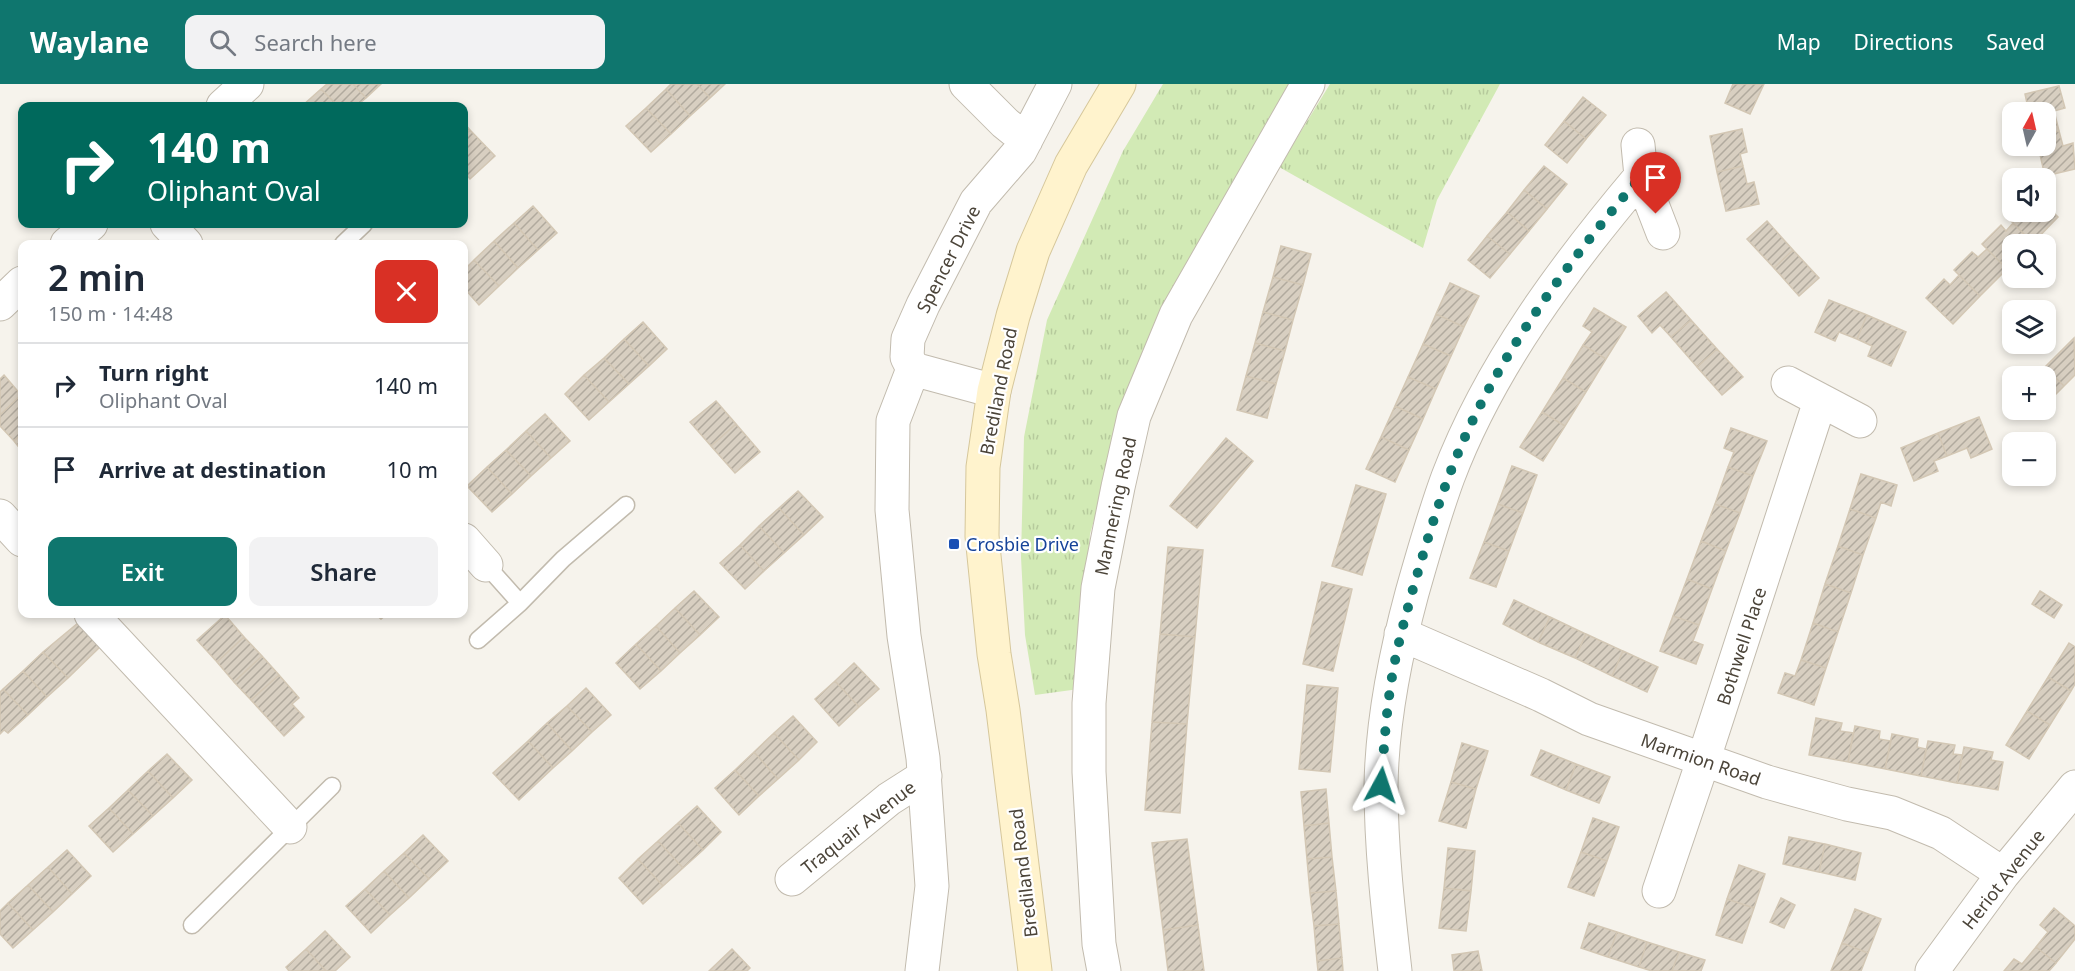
<!DOCTYPE html>
<meta charset="utf-8">
<style>
body{margin:0;font-family:"Noto Sans",sans-serif;background:#f2f2f3;color:#1f2937;height:100vh;display:flex;flex-direction:column;font-size:22px;white-space:nowrap}
*{box-sizing:border-box;margin:0}
p{font-size:20px;color:#747a83}
.icon{flex:none;width:33px;height:33px;fill:none;stroke:currentColor;stroke-width:2;stroke-linecap:round;stroke-linejoin:round}
.map{position:relative;flex:1;overflow:hidden}
.panel{position:absolute;left:18px;top:156px;width:450px;height:378px;display:flex;flex-direction:column;background:#fff;border-radius:12px;box-shadow:0 3px 9px #0003}
.panel>*{flex:none}
.hud{position:absolute;left:18px;top:18px;width:450px;height:126px;border-radius:12px;box-shadow:0 3px 9px #0003;background:#00695c;color:#fff;overflow:hidden}
.needle{width:39px;rotate:8deg}
.buttons{position:absolute;left:2002px;top:18px;display:grid;gap:12px}
.buttons a{display:grid;place-items:center;width:54px;height:54px;border-radius:12px;background:#fff;box-shadow:0 3px 9px #0003;font-size:30px}
.pin{position:absolute;display:grid;place-items:center;width:51px;height:51px;color:#fff;margin:-62px -26px;border-radius:50% 50% 50% 0;rotate:-45deg;box-shadow:0 0 6px #0007}
.pin .icon{rotate:45deg}
.me{position:absolute;width:66px;margin:-33px;rotate:5deg;stroke-linejoin:round;filter:drop-shadow(0 0 4px #0008)}
.turn{display:flex;align-items:center;gap:21px;height:126px;padding:0 30px;font-size:27px}
.turn .icon{width:78px;height:78px;stroke-width:2.5}
.turn b{display:block;font-size:42px;line-height:51px}
.round{display:grid;place-items:center;flex:none;width:63px;height:63px;border-radius:12px;background:#f2f2f3}
.head{display:flex;align-items:center;justify-content:space-between;height:102px;padding:0 30px}
h1{font-size:36px;font-weight:600;line-height:45px}
.primary-button{display:flex;gap:12px;margin-top:auto;padding:12px 30px}
.primary-button a{flex:1;height:69px;border-radius:12px;background:#0f766e;color:#fff;font-size:24px;font-weight:600;line-height:69px;text-align:center}
.primary-button a+a{background:#f2f2f3;color:#1f2937}
ul{padding:0;list-style:none}
li{display:flex;align-items:center;gap:18px;height:84px;padding:0 30px;border-top:2px solid #e0e1e3}
li div{flex:1}
li b{display:block;font-size:22px}
li em{font-style:normal}
header{display:flex;align-items:center;gap:36px;box-sizing:border-box;height:84px;padding:0 30px;background:#0f766e;color:#fff}
header strong{font-size:28px}
nav{display:flex;gap:33px;margin-inline-start:auto;font-size:21px}
.search{width:420px;height:54px;background:#f2f2f3;display:flex;align-items:center;gap:15px;box-sizing:border-box;padding:0 21px;border-radius:12px;color:#747a83;font-size:22px}
.map>svg:first-child{display:block}
</style>
<header>
<strong>Waylane</strong>
<div class="search"><svg class="icon" aria-label="search" viewBox="0 0 24 24"><circle cx="10" cy="10" r="6"/><path d="M15 15l6 6"/></svg>Search here</div>
<nav><a>Map</a><a>Directions</a><a>Saved</a></nav>
</header>
<div class="map">
<svg width="2075" height="887" viewBox="0 0 2075 887">
<defs>
<pattern id="grass-tufts" width="24" height="20" patternUnits="userSpaceOnUse" patternTransform="scale(1.5)"><rect width="24" height="20" fill="#d2eab5"/><path d="M3 7l-1-3M5 7V3M7 7l1-3M15 17l-1-3M17 17v-4M19 17l1-3" fill="none" stroke="#b6ca9c"/></pattern>
<pattern id="building-hatch" width="6" height="6" patternUnits="userSpaceOnUse" patternTransform="scale(1.5)"><rect width="6" height="6" fill="#d8cfc1"/><path d="M-1 1l2-2M0 6l6-6M5 7l2-2" fill="none" stroke="#b1aa9e"/></pattern>
</defs>
<rect width="100%" height="100%" fill="#f6f3ec"/>
<path fill="url(#grass-tufts)" d="M1163 0H1292L1129 315 1090 450 1079 605 1035 611 1025 551 1021 473 1024 353 1047 236 1123 67Z
M1330 0H1500L1437 116 1423 164 1279 83Z"/>
<path fill="url(#building-hatch)" stroke="#d3c7b4" stroke-width="1.5" d="M327 0H353L366 14 356 22H338L321 5Z
M353 0H381L366 14Z
M671 0H697L710 14 690 32 666 5Z
M697 0H725L710 14Z
M1733 0H1764L1750 30 1725 19Z
M2059 2 2065 24 2054 27 2059 47 2046 50V28H2029L2025 10Z
M321 5 338 22H302Z
M666 5 690 32 671 50 646 24Z
M1583 13 1606 31 1586 55 1564 37Z
M646 24 671 50 651 68 626 42Z
M1564 37 1586 55 1567 79 1545 61Z
M464 39 470 46 464 52Z
M1742 45 1747 68 1740 70 1743 82 1717 88 1710 52Z
M470 46 495 72 470 95 464 88V52Z
M2059 47 2063 62 2073 59 2075 85 2045 92 2038 62H2046V50Z
M1544 82 1567 100 1547 125 1524 106Z
M1743 82 1747 100 1754 98 1759 120 1726 127 1717 88Z
M1524 106 1547 125 1529 147 1507 128Z
M2046 121 2058 133 2033 159 2007 133 2013 127 2046 128Z
M533 122 557 149 538 166 514 139Z
M1507 128 1529 147 1510 170 1487 152Z
M1767 137 1793 166 1774 184 1747 155Z
M514 139 538 166 518 184 494 157Z
M2013 139 2033 159 2013 160V179L2007 185 1982 160 2001 141 2006 147Z
M1487 152 1510 170 1490 194 1468 176Z
M494 157 518 184 499 202 474 176Z
M1281 162 1311 170 1303 201 1273 193Z
M1987 165 2007 185 1980 212 1954 186 1972 168 1978 173Z
M1793 166 1819 194 1799 212 1774 184Z
M474 176 499 202 479 221 464 204V186Z
M1959 191 1980 212 1953 240 1926 214 1944 195 1950 201Z
M1273 193 1303 201 1293 236 1263 228Z
M1450 199 1479 212 1464 243 1436 230Z
M1666 208 1691 236 1671 253 1660 241 1652 249 1638 232Z
M1829 216 1867 231 1857 255 1839 248 1835 257 1815 248Z
M1594 224 1626 243 1606 275 1583 261 1592 248 1583 242Z
M1263 228 1293 236 1285 267 1255 259Z
M1436 230 1464 243 1451 272 1423 260Z
M1867 231 1906 248 1891 282 1868 272 1872 262 1857 255Z
M1691 236 1717 265 1697 283 1671 253Z
M643 238 667 265 649 282 624 255Z
M2074 254 2075 291 2064 302 2045 283Z
M624 255 649 282 629 300 604 274Z
M1255 259 1285 267 1276 300 1246 292Z
M1423 260 1451 272 1436 305 1408 293Z
M1583 261 1606 275 1586 308 1563 294Z
M1717 265 1743 293 1722 311 1697 283Z
M604 274 629 300 609 318 584 291Z
M2045 283 2064 302 2046 320V292H2035Z
M4 291 21 311 0 331V295Z
M584 291 609 318 589 336 565 310Z
M1246 292 1276 300 1267 334 1237 326Z
M1408 293 1436 305 1423 335 1395 322Z
M1563 294 1586 308 1565 342 1542 328Z
M21 311 22 349 14 357 0 342V331Z
M716 317 736 340 711 362 690 338Z
M1395 322 1423 335 1409 366 1381 353Z
M1542 328 1565 342 1543 377 1520 363Z
M545 330 570 357 551 374 526 347Z
M1979 333 1992 365 1971 374 1967 364 1947 372 1938 349Z
M736 340 760 368 735 389 711 362Z
M1731 344 1767 357 1753 392 1728 383 1734 368 1724 364Z
M526 347 551 374 531 392 506 366Z
M22 349V367L14 357Z
M1938 349 1947 372 1934 377 1938 387 1914 397 1901 364Z
M1381 353 1409 366 1395 398 1366 385Z
M1226 354 1253 377 1197 444 1170 422Z
M506 366 531 392 512 410 487 383Z
M1512 382 1537 391 1523 429 1498 420Z
M487 383 512 410 492 428 467 402Z
M1728 383 1753 392 1740 429 1715 420Z
M1861 390 1897 401 1891 422 1881 418 1876 434 1850 425Z
M1356 401 1386 410 1362 491 1332 482Z
M798 407 823 433 804 451 779 424Z
M1498 420 1523 429 1509 467 1484 458Z
M1715 420 1740 429 1726 467 1701 457Z
M779 424 804 451 784 469 759 442Z
M1850 425 1876 434 1863 471 1838 462Z
M759 442 784 469 764 487 740 461Z
M1701 457 1726 467 1712 505 1687 495Z
M1484 458 1509 467 1496 503 1470 494Z
M740 461 764 487 745 505 720 479Z
M1838 462 1863 471 1851 509 1825 500Z
M1168 463 1203 466 1195 553 1160 550Z
M1687 495 1712 505 1699 541 1673 532Z
M1322 498 1352 505 1333 587 1303 580Z
M1825 500 1851 509 1838 548 1813 539Z
M694 507 719 533 700 551 675 524Z
M2040 507 2062 521 2054 534 2032 520Z
M1514 516 1550 533 1538 558 1503 540Z
M675 524 700 551 680 569 656 542Z
M375 530H387L381 535Z
M225 531 244 553 217 578 197 556Z
M1673 532 1699 541 1693 557 1703 561 1696 580 1660 567Z
M1550 533 1586 550 1575 574 1538 558Z
M78 539 101 562 68 594 43 568Z
M1813 539 1838 548 1826 584 1801 576Z
M656 542 680 569 661 587 636 560Z
M1160 550 1195 553 1187 640 1152 638Z
M1586 550 1623 567 1612 592 1575 574Z
M244 553 262 572 234 598 217 578Z
M2069 559 2075 563V600L2071 607 2048 593Z
M636 560 661 587 640 605 616 579Z
M1623 567 1658 583 1647 608 1612 592Z
M43 568 68 594 47 613 23 587Z
M262 572 279 591 251 616 234 598Z
M1801 576 1826 584 1814 621 1778 609 1785 589 1795 592Z
M854 579 879 605 859 623 835 597Z
M23 587 47 613 28 631 3 605Z
M279 591 299 614 292 620 304 633 284 652 251 616Z
M2048 593 2071 607 2050 641 2027 627Z
M835 597 859 623 839 642 815 615Z
M1307 601 1338 604 1330 688 1299 685Z
M586 604 611 631 592 648 567 622Z
M3 605 28 631 8 649 4 646 0 650V608Z
M567 622 592 648 572 667 547 639Z
M2027 627 2050 641 2029 675 2006 661Z
M793 632 817 658 799 676 774 649Z
M1816 634 1842 639 1840 647 1853 649 1848 678 1809 671Z
M1152 638 1187 640 1180 729 1145 726Z
M547 639 572 667 553 684 528 657Z
M1855 642 1880 647 1879 655 1891 657 1885 685 1848 678Z
M774 649 799 676 778 695 754 668Z
M1892 650 1918 655 1917 663 1926 665 1921 692 1885 685Z
M528 657 553 684 519 716 493 689Z
M1928 657 1955 661 1953 670 1962 671 1957 699 1921 692Z
M1462 659 1488 667 1476 705 1451 698Z
M1964 663 1993 668 1991 676 2003 678 1998 706 1957 699Z
M1541 666 1576 680 1566 706 1531 691Z
M754 668 778 695 759 712 735 686Z
M167 670 192 696 173 714 148 687Z
M1576 680 1610 693 1599 719 1566 706Z
M735 686 759 712 739 731 715 704Z
M148 687 173 714 153 732 128 706Z
M1451 698 1476 705 1466 744 1439 737Z
M1326 705 1329 739 1304 742 1301 708Z
M128 706 153 732 133 750 109 724Z
M697 722 721 748 703 766 678 739Z
M109 724 133 750 113 768 89 742Z
M1593 734 1619 743 1607 777 1581 768Z
M678 739 703 766 683 784 658 757Z
M1329 739 1332 773 1307 775 1304 742Z
M423 751 448 777 429 795 404 769Z
M1789 753 1825 760 1819 788 1783 780Z
M1187 755 1198 841 1163 846 1152 759Z
M658 757 683 784 663 802 638 775Z
M1825 760 1861 769 1855 796 1819 788Z
M1448 764 1475 767 1471 807 1444 804Z
M67 766 91 792 72 810 48 783Z
M1581 768 1607 777 1594 812 1568 803Z
M404 769 429 795 409 814 384 787Z
M1332 773 1336 807 1310 809 1307 775Z
M638 775 663 802 643 820 619 794Z
M1739 781 1765 790 1754 824 1727 815Z
M48 783 72 810 53 828 28 801Z
M384 787 409 814 390 831 365 805Z
M28 801 53 828 33 846 8 819Z
M1444 804 1471 807 1466 847 1439 844Z
M365 805 390 831 371 849 346 822Z
M1336 807 1339 840 1314 842 1310 809Z
M1781 814 1795 821 1784 844 1770 838Z
M1727 815 1754 824 1742 859 1716 851Z
M8 819 33 846 13 864 0 850V827Z
M2054 824 2075 842V855L2056 879 2036 863 2048 848 2040 841Z
M1855 825 1881 835 1868 869 1842 859Z
M1589 839 1617 848 1608 873 1581 864Z
M1339 840 1342 874 1317 877 1314 842Z
M1198 841 1204 887H1168L1163 846Z
M325 847 350 873 335 887H326L306 865Z
M1617 848 1647 858 1639 883 1608 873Z
M1647 858 1679 868 1672 887H1652L1639 883Z
M1842 859 1868 869 1861 887H1831Z
M2036 863 2056 879 2049 887H2004L2014 875 2022 880Z
M306 865 326 887H289L286 883Z
M732 865 750 884 747 887H709Z
M1478 867 1482 887H1454L1452 871Z
M1679 868 1705 876 1701 887H1672Z
M1342 874 1343 887H1318L1317 877Z"/>
<g fill="none" stroke-linecap="round" stroke-linejoin="round">
<defs>
<path id="lane" d="M343 160 364 140
M486 481 520 519 563 475 626 421
M478 556 520 519
M192 841 332 702"/>
<path id="street" d="M966 0 1005 39 1026 56
M223 22 247 0
M1638 61 1641 92 1663 149
M167 140 186 160
M67 160 91 140
M0 220 22 199
M913 285 893 337 892 426 904 552 923 674 932 802 922 887
M1788 299 1860 337
M994 307 913 285 907 273 908 255 923 221 976 118 1020 67 1055 0
M0 432 22 456
M464 456 486 481
M91 530 290 743
M1401 550 1541 611 1589 635 1767 698 1847 720 1892 729 1941 749 2003 790
M792 795 889 715 925 692
M1659 807 1703 677 1820 317
M1104 887 1099 860 1089 688V619L1098 504 1118 403 1134 332 1176 231 1308 0
M1395 887C1388 826 1381 763 1381 702 1382 637 1395 572 1412 509 1423 470 1434 431 1448 393 1490 282 1565 182 1641 92
M1932 887 2003 790 2075 703"/>
<path id="secondary" d="M1035 887 1003 626 994 570 982 452 983 383 994 307 1013 232 1033 167 1071 81 1119 0"/>
</defs>
<use href="#lane" stroke="#c2bbae" stroke-width="19"/>
<use href="#street" stroke="#c2bbae" stroke-width="35"/>
<use href="#secondary" stroke="#d6c79b" stroke-width="35"/>
<use href="#lane" stroke="#fff" stroke-width="16"/>
<use href="#street" stroke="#fff" stroke-width="33"/>
<use href="#secondary" stroke="#fff3cd" stroke-width="33"/>
</g>
<g fill="none" stroke-linecap="round" stroke-linejoin="round">
<path stroke="#0f766e" stroke-width="10" stroke-dasharray="0 18" d="M1381 701C1384 665 1386 628 1392 593 1397 563 1405 534 1413 505 1424 467 1435 429 1449 392 1490 281 1565 182 1641 92L1656 130"/>
</g>
<rect fill="#1a4fb4" stroke="#fff" stroke-width="2" x="948" y="454" width="12" height="12" rx="3"/>
<g text-anchor="middle" dominant-baseline="central" stroke-width="4.5" stroke-linejoin="round" paint-order="stroke">
<g font-size="18" fill="#4b4439" stroke="#fff">
<text transform="translate(948 175) rotate(-63)">Spencer Drive</text>
<text transform="translate(998 307) rotate(-79)">Brediland Road</text>
<text transform="translate(1115 422) rotate(-78)">Mannering Road</text>
<text transform="translate(1741 562) rotate(-72)">Bothwell Place</text>
<text transform="translate(1701 675) rotate(19)">Marmion Road</text>
<text transform="translate(858 743) rotate(-38)">Traquair Avenue</text>
<text transform="translate(1023 789) rotate(-97)">Brediland Road</text>
<text transform="translate(2003 795) rotate(-52)">Heriot Avenue</text>
</g>
<g font-size="18" fill="#164399" stroke="#fff" text-anchor="start">
<text x="966" y="460">Crosbie Drive</text>
</g>
</g>
</svg>
<div class="buttons">
<a><svg class="needle" viewBox="-14 -14 28 28"><path d="M0-13l5 13h-10z" fill="#e53935"/><path d="M0 13l5-13h-10z" fill="#747a83"/></svg></a>
<a><svg class="icon" aria-label="sound" viewBox="0 0 24 24"><path d="M4 9h4l5-4v14l-5-4H4zM17 9q2 3 0 6"/></svg></a>
<a><svg class="icon" aria-label="search" viewBox="0 0 24 24"><circle cx="10" cy="10" r="6"/><path d="M15 15l6 6"/></svg></a>
<a><svg class="icon" aria-label="layers" viewBox="0 0 24 24"><path d="M12 4l9 5-9 5-9-5zM3 14l9 5 9-5"/></svg></a>
<a>+</a>
<a>−</a>
</div>
<div class="pin" style="left:1656px;top:130px;background:#d93025"><svg class="icon" aria-label="arrive" viewBox="0 0 24 24"><path d="M6 21V4h12l-3 4 3 4H6"/></svg></div>
<svg class="me" style="left:1381px;top:701px" viewBox="-20 -20 40 40"><path d="M0-17L14 15 0 8-14 15z" fill="#0f766e" stroke="#fff" stroke-width="4"/></svg>
<div class="hud">
<div class="turn"><svg class="icon" aria-label="right" viewBox="0 0 24 24"><path d="M7 20v-9h11M14 6l5 5-5 5"/></svg><div><b>140 m</b>Oliphant Oval</div></div>
</div>
<section class="panel">
<div class="head"><div><h1>2 min</h1><p>150 m · 14:48</p></div><a class="round" style="background:#d93025;color:#fff"><svg class="icon" aria-label="close" viewBox="0 0 24 24"><path d="M6 6l12 12M18 6L6 18"/></svg></a></div>
<ul>
<li><svg class="icon" aria-label="right" viewBox="0 0 24 24"><path d="M7 20v-9h11M14 6l5 5-5 5"/></svg><div><b>Turn right</b><p>Oliphant Oval</p></div><em>140 m</em></li>
<li><svg class="icon" aria-label="arrive" viewBox="0 0 24 24"><path d="M6 21V4h12l-3 4 3 4H6"/></svg><div><b>Arrive at destination</b></div><em>10 m</em></li>
</ul>
<div class="primary-button"><a>Exit</a><a>Share</a></div>
</section>
</div>
